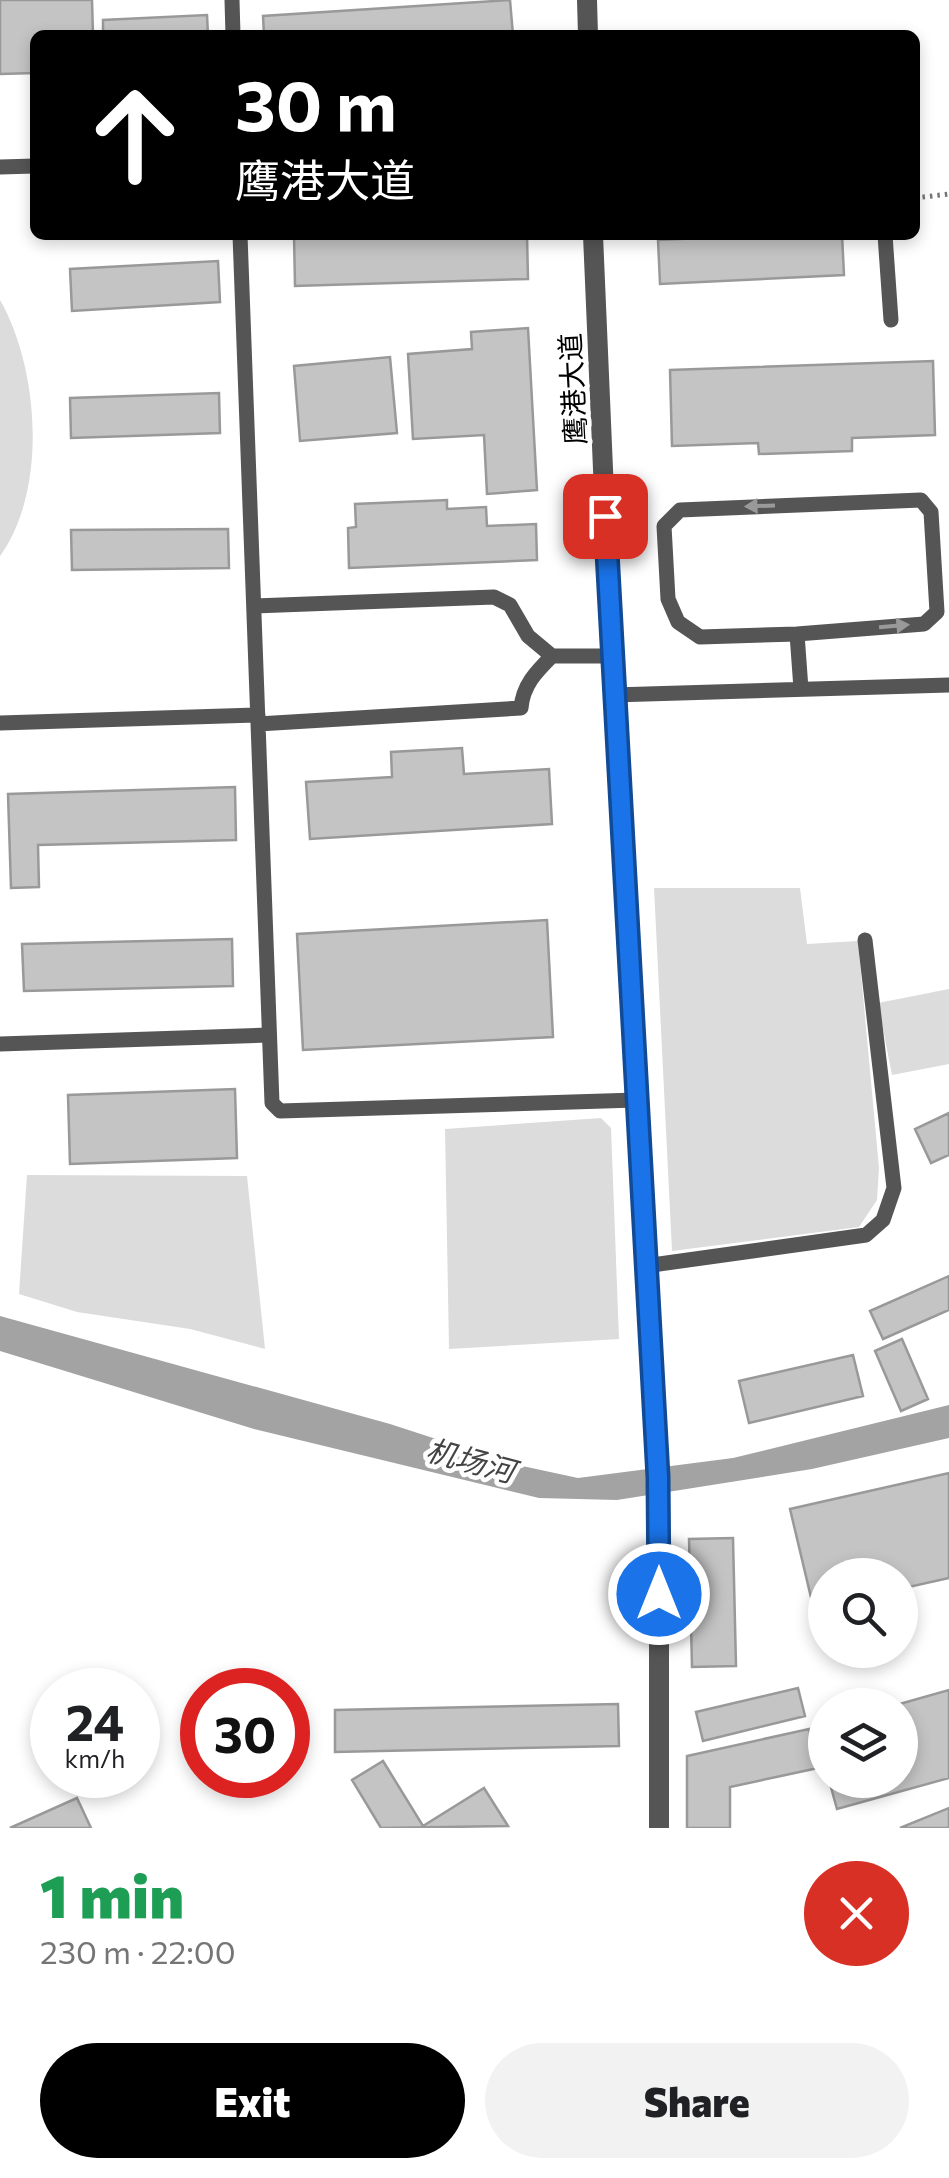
<!DOCTYPE html>
<meta charset="utf-8">
<style>
body{margin:0;font-family:Commissioner,"Noto Sans SC",sans-serif;background:#f2f2f2;color:#202124;height:100vh;display:flex;flex-direction:column;font-size:38px;white-space:nowrap}
*{box-sizing:border-box;margin:0}
p{font-size:32px;color:#757577}
.icon{flex:none;width:55px;height:55px;fill:none;stroke:currentColor;stroke-width:2;stroke-linecap:round;stroke-linejoin:round}
.map{position:relative;height:1828px;overflow:hidden}
.details{display:flex;flex-direction:column;background:#fff;flex:1}
.details>*{flex:none}
.top-card{position:absolute;left:30px;top:30px;width:890px;height:210px;border-radius:15px;box-shadow:0 5px 15px #0003;background:#000;color:#fff;overflow:hidden}
.fabs{position:absolute;left:808px;top:1558px;display:grid;gap:20px}
.fabs a{display:grid;place-items:center;width:110px;height:110px;border-radius:50%;background:#fff;box-shadow:0 5px 15px #0003;font-size:50px}
.speed{position:absolute;left:30px;top:1668px;display:flex;gap:20px;font-size:50px;font-weight:700;text-align:center}
.speed>*{display:grid;place-content:center;width:130px;height:130px;border-radius:50%;background:#fff;box-shadow:0 5px 15px #0003;line-height:1}
.speed small{font-size:25px;font-weight:400}
.speed .limit{border:15px solid #d22;background:#fff;color:#111}
.pin{position:absolute;display:grid;place-items:center;width:85px;height:85px;color:#fff;margin:-42px;border-radius:20px;box-shadow:0 5px 15px #0006}
.me{position:absolute;width:110px;margin:-55px;rotate:0deg;stroke-linejoin:round;filter:drop-shadow(0 0 8px #0008)}
.turn{display:flex;align-items:center;gap:35px;height:210px;padding:0 40px;font-size:45px}
.turn .icon{width:130px;height:130px;stroke-width:2.5}
.turn b{display:block;font-size:70px;line-height:85px}
.round{display:grid;place-items:center;flex:none;width:105px;height:105px;border-radius:52px;background:#f2f2f2}
.head{display:flex;align-items:center;justify-content:space-between;height:170px;padding:0 40px}
h1{font-size:60px;font-weight:800;line-height:75px;color:#1e9e55}
.cta{display:flex;gap:20px;margin-top:auto;padding:20px 40px}
.cta a{flex:1;height:115px;border-radius:60px;background:#000;color:#fff;font-size:40px;font-weight:800;line-height:115px;text-align:center}
.cta a+a{background:#f2f2f2;color:#202124}
.map>svg:first-child{display:block}
</style>
<div class="map">
<svg width="949" height="1828" viewBox="0 0 949 1828">
<rect width="100%" height="100%" fill="#fff"/>
<path fill="#dcdcdc" d="M0 300C39 368 48 490 0 556Z
M654 888H800L807 944 858 941 879 1168 877 1200 859 1227 672 1251Z
M949 989V1064L892 1075 878 1003Z
M601 1118 611 1128 619 1339 449 1349 445 1129Z
M27 1175 247 1176 265 1349 190 1329 77 1312 19 1294Z"/>
<path fill="#a3a3a3" d="M0 1316 390 1424 513 1464 578 1478 733 1458 949 1405V1438L812 1469 617 1500 539 1498 254 1429 0 1351Z"/>
<path fill="#c4c4c4" stroke="#999" stroke-width="2.5" d="M0 0H92L93 35H35V73L0 74Z
M510 0 513 35H264L263 16Z
M207 15 208 35H103V20Z
M294 235H527L528 279 295 286Z
M768 235H842L844 275 660 284 658 240Z
M218 261 220 302 72 311 70 269Z
M528 328 537 490 487 494 484 435 413 439 408 354 472 349 471 332Z
M390 357 397 433 300 441 294 366Z
M933 361 935 435 852 438V451L759 454 758 443 672 446 670 370Z
M219 393 220 433 71 438 70 398Z
M447 500V509L486 507 487 526 536 524 537 560 349 568 348 528 356 527 355 504Z
M228 529 229 568 72 570 71 530Z
M462 748 464 774 549 769 552 824 310 839 306 782 392 777 391 752Z
M235 787 236 840 38 845 39 887 11 888 8 794Z
M547 920 553 1037 303 1050 297 934Z
M232 939 233 986 24 991 22 944Z
M235 1089 237 1158 70 1164 68 1095Z
M949 1113V1155L931 1163 915 1129Z
M949 1276V1310L883 1339 870 1311Z
M902 1339 928 1399 901 1411 875 1351Z
M853 1355 863 1396 749 1423 739 1381Z
M949 1473V1578L900 1589V1575H825V1608L814 1610 790 1509Z
M733 1538 736 1666 692 1667 689 1539Z
M798 1688 805 1716 703 1741 696 1712Z
M949 1690V1778L837 1809 829 1780H900V1705H896Z
M618 1704 619 1746 335 1752V1710Z
M825 1725V1766L814 1728Z
M809 1729 818 1768 730 1787V1828H687V1756Z
M383 1761 423 1826 484 1788 508 1826 381 1828 352 1780Z
M77 1798 91 1828H10Z
M949 1808V1828H900Z"/>
<g fill="none" stroke-linecap="round" stroke-linejoin="round">
<path stroke="#777" stroke-width="5" stroke-dasharray="2.5 5" stroke-linecap="butt" d="M915 198 949 194"/>
<path stroke="#555" stroke-width="15" d="M232 0 233 35
M0 167 35 166
M240 235 272 1103 280 1111 636 1100
M885 235 891 320
M254 606 494 597 510 605 528 636 552 656H611
M797 634 924 624 937 612 931 512 921 500 680 510 664 526 668 599 678 622 700 637 797 634 801 689
M613 695 949 685
M0 723 258 715
M258 724 521 708C523 685 536 672 552 656
M0 1044 269 1035
M645 1266 866 1235 883 1220 894 1188 865 940"/>
<path stroke="#555" stroke-width="20" d="M587 0 588 35
M593 235 611 656 659 1515V1828"/>
</g>
<defs><path id="oneway-solid" d="M-6-.8H1V-3.2L6.5 0L1 3.2V.8H-6Z" transform="scale(2.5)"/></defs>
<g fill="#999">
<use href="#oneway-solid" transform="translate(760 506) rotate(178)"/>
<use href="#oneway-solid" transform="translate(894 626) rotate(-5)"/>
</g>
<g fill="none" stroke-linecap="round" stroke-linejoin="round">
<defs>
<path id="route" d="M605 516 658 1477 659 1594"/>
</defs>
<use href="#route" stroke="#114b97" stroke-width="25"/>
<use href="#route" stroke="#1a73e8" stroke-width="18"/>
</g>
<g text-anchor="middle" dominant-baseline="central" stroke-width="9" stroke-linejoin="round" paint-order="stroke">
<g font-size="28" fill="#000" stroke="#fff">
<text transform="translate(572 389) rotate(-93)">鹰港大道</text>
</g>
<g font-size="30" font-style="italic" fill="#444" stroke="#fff">
<text transform="translate(471 1459) rotate(15)">机场河</text>
</g>
</g>
</svg>
<div class="fabs">
<a><svg class="icon" aria-label="search" viewBox="0 0 24 24"><circle cx="10" cy="10" r="6"/><path d="M15 15l6 6"/></svg></a>
<a><svg class="icon" aria-label="layers" viewBox="0 0 24 24"><path d="M12 4l9 5-9 5-9-5zM3 14l9 5 9-5"/></svg></a>
</div>
<div class="speed"><div>24<small>km/h</small></div><div class="limit">30</div></div>
<div class="pin" style="left:605px;top:516px;background:#d93025"><svg class="icon" aria-label="arrive" viewBox="0 0 24 24"><path d="M6 21V4h12l-3 4 3 4H6"/></svg></div>
<svg class="me" style="left:659px;top:1594px" viewBox="-20 -20 40 40"><circle r="17" fill="#1a73e8" stroke="#fff" stroke-width="3"/><path d="M0-11L8 9 0 5-8 9z" fill="#fff"/></svg>
<div class="top-card">
<div class="turn"><svg class="icon" aria-label="ahead" viewBox="0 0 24 24"><path d="M12 20V5M6 11l6-6 6 6"/></svg><div><b>30 m</b>鹰港大道</div></div>
</div>
</div>
<section class="details">
<div class="head"><div><h1>1 min</h1><p>230 m · 22:00</p></div><a class="round" style="background:#d93025;color:#fff"><svg class="icon" aria-label="close" viewBox="0 0 24 24"><path d="M6 6l12 12M18 6L6 18"/></svg></a></div>
<div class="cta"><a>Exit</a><a>Share</a></div>
</section>
